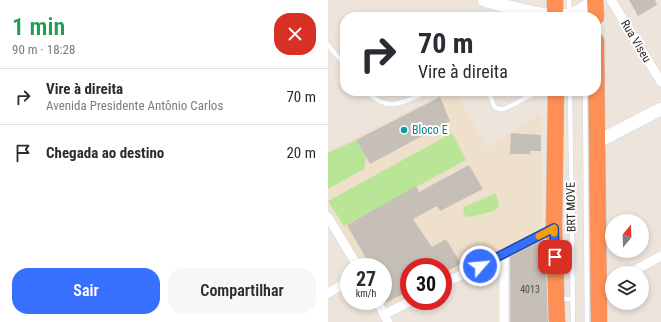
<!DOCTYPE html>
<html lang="pt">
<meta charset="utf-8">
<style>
body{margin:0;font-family:"Roboto Condensed",sans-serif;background:#f7f7f7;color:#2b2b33;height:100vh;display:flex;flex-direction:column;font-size:15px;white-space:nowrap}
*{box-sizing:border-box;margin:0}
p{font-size:13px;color:#7c7c81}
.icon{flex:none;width:22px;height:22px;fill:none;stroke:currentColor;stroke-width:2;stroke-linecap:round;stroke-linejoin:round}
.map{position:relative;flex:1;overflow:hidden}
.side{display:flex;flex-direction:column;background:#fff;width:328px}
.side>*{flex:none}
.top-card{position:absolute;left:12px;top:12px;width:261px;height:84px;border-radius:16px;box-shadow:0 2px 6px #0003;background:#fff;color:#2b2b33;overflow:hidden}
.needle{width:26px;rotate:19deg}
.tools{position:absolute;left:277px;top:214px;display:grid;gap:8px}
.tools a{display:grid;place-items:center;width:44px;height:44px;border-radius:50%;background:#fff;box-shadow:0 2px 6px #0003;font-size:20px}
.speed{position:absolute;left:12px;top:258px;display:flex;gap:8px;font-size:20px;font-weight:700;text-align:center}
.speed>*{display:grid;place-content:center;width:52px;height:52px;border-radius:50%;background:#fff;box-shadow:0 2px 6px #0003;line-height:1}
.speed small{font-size:10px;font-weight:400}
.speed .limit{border:6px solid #d22;background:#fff;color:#111}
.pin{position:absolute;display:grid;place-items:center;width:34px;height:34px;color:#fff;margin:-17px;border-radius:8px;box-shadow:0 2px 6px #0006}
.me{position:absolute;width:44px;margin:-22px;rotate:63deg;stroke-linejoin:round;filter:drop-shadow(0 0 3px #0008)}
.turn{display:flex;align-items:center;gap:14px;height:84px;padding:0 12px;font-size:18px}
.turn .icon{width:52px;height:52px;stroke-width:2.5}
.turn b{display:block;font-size:28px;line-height:34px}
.round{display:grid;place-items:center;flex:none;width:42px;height:42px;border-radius:16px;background:#f7f7f7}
.headline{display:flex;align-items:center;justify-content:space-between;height:68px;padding:0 12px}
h1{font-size:24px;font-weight:600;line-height:30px;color:#1e9e55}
.action{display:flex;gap:8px;margin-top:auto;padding:8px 12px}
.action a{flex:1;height:46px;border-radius:16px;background:#376fff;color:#fff;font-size:16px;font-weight:600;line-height:46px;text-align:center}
.action a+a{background:#f7f7f7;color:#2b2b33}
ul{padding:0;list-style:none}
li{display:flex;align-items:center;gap:12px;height:56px;padding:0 12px;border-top:1px solid #e1e1e2}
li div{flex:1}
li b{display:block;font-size:15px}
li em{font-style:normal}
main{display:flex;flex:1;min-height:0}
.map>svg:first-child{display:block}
</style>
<main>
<section class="side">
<div class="headline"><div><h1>1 min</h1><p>90 m · 18:28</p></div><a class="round" style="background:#d93025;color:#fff"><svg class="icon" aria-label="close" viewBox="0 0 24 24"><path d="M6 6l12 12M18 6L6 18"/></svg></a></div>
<ul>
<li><svg class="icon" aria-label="right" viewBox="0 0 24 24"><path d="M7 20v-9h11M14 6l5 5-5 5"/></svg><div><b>Vire à direita</b><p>Avenida Presidente Antônio Carlos</p></div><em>70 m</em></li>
<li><svg class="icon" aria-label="arrive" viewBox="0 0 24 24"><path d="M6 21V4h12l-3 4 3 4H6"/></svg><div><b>Chegada ao destino</b></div><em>20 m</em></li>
</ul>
<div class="action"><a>Sair</a><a>Compartilhar</a></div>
</section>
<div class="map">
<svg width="333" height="322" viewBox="0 0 333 322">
<rect width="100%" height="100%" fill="#ede4dc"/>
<path fill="#efe0cb" d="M121 91H127L159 148 213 113 214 229 115 278V267H81V294L56 307 53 301H55V267H34L0 207V151Z"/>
<path fill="#b9e696" d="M124 133 138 160 16 226 0 201Z
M28 140 38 157 36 169 0 189V153Z
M168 193 171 206 166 211 141 217 138 216 135 213 136 207Z"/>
<path fill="#c6bfb8" d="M301 0H327L329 5 310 16Z
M112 97 122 121 42 164 28 140Z
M183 133 213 135V151H202V154H182Z
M141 165 155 189 112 211 109 206 85 219 104 247 118 239 133 264 115 273V267H81V291L57 303 55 299V267H43L19 225 88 186 91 192Z
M217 239 220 322H182V257Z"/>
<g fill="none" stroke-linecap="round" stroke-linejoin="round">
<defs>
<path id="lane" d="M241 0V14
M171 17 181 10
M0 45 17 65
M39 91C59 114 77 102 100 91
M160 91 166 106 170 109H176L211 91
M242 91 245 322
M257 91 259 322
M230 299H244"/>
<path id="street" d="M283 0 333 82
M0 217 30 267
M302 273 333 256
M115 284 226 228
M271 290 284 283
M0 293 21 281
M49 301 60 322
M57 314 83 301
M176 322V253"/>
<path id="secondary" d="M156 0C176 6 223 20 241 15 252 12 260 6 268 0
M269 142 333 109"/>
<path id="highway" d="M227 0V17
M267 0 268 17
M268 41 271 322
M228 91 226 228 229 322"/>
</defs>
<use href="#lane" stroke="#d1d7e4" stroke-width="5.5"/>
<use href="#street" stroke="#d1d7e4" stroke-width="10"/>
<use href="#secondary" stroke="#d1d7e4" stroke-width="14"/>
<use href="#highway" stroke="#c4c4c4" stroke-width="17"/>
<use href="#lane" stroke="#fff" stroke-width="4.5"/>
<use href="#street" stroke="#fff" stroke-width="9"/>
<use href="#secondary" stroke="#fff" stroke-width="13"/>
<use href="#highway" stroke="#ff8f55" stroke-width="16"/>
</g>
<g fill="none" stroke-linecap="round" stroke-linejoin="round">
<defs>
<path id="route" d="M152 266 226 228 227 257"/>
</defs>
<use href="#route" stroke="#2448a6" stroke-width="10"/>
<use href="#route" stroke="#376fff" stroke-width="7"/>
<path stroke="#f59e0b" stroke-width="7" d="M211 236 226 228V233"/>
</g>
<circle fill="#0f9aa8" stroke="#fff" stroke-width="1.5" cx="76" cy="130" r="4"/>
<g text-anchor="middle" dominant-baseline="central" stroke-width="4" stroke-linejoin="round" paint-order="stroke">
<g font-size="10" fill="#52504e">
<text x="202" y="289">4013</text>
</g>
<g font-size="12" fill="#2b2b2b" stroke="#fff">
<text transform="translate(308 41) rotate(59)">Rua Viseu</text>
<text transform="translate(243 207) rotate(-91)">BRT MOVE</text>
</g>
<g font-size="12" fill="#0d838f" stroke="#fff" text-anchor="start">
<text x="84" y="130">Bloco E</text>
</g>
</g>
</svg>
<div class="tools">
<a><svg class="needle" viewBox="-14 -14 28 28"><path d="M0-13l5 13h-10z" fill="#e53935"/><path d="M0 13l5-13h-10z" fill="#7c7c81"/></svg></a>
<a><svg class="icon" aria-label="layers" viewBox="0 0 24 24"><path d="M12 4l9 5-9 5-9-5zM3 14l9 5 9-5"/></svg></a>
</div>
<div class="speed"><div>27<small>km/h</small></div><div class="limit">30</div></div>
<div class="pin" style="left:227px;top:257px;background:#d93025"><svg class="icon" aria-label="arrive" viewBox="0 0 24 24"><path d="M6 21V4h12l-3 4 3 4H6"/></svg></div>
<svg class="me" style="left:152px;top:266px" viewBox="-20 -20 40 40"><circle r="17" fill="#376fff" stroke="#fff" stroke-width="3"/><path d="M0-11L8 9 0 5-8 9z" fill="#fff"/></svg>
<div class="top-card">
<div class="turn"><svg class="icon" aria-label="right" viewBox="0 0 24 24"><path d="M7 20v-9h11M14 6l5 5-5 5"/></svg><div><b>70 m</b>Vire à direita</div></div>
</div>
</div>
</main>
